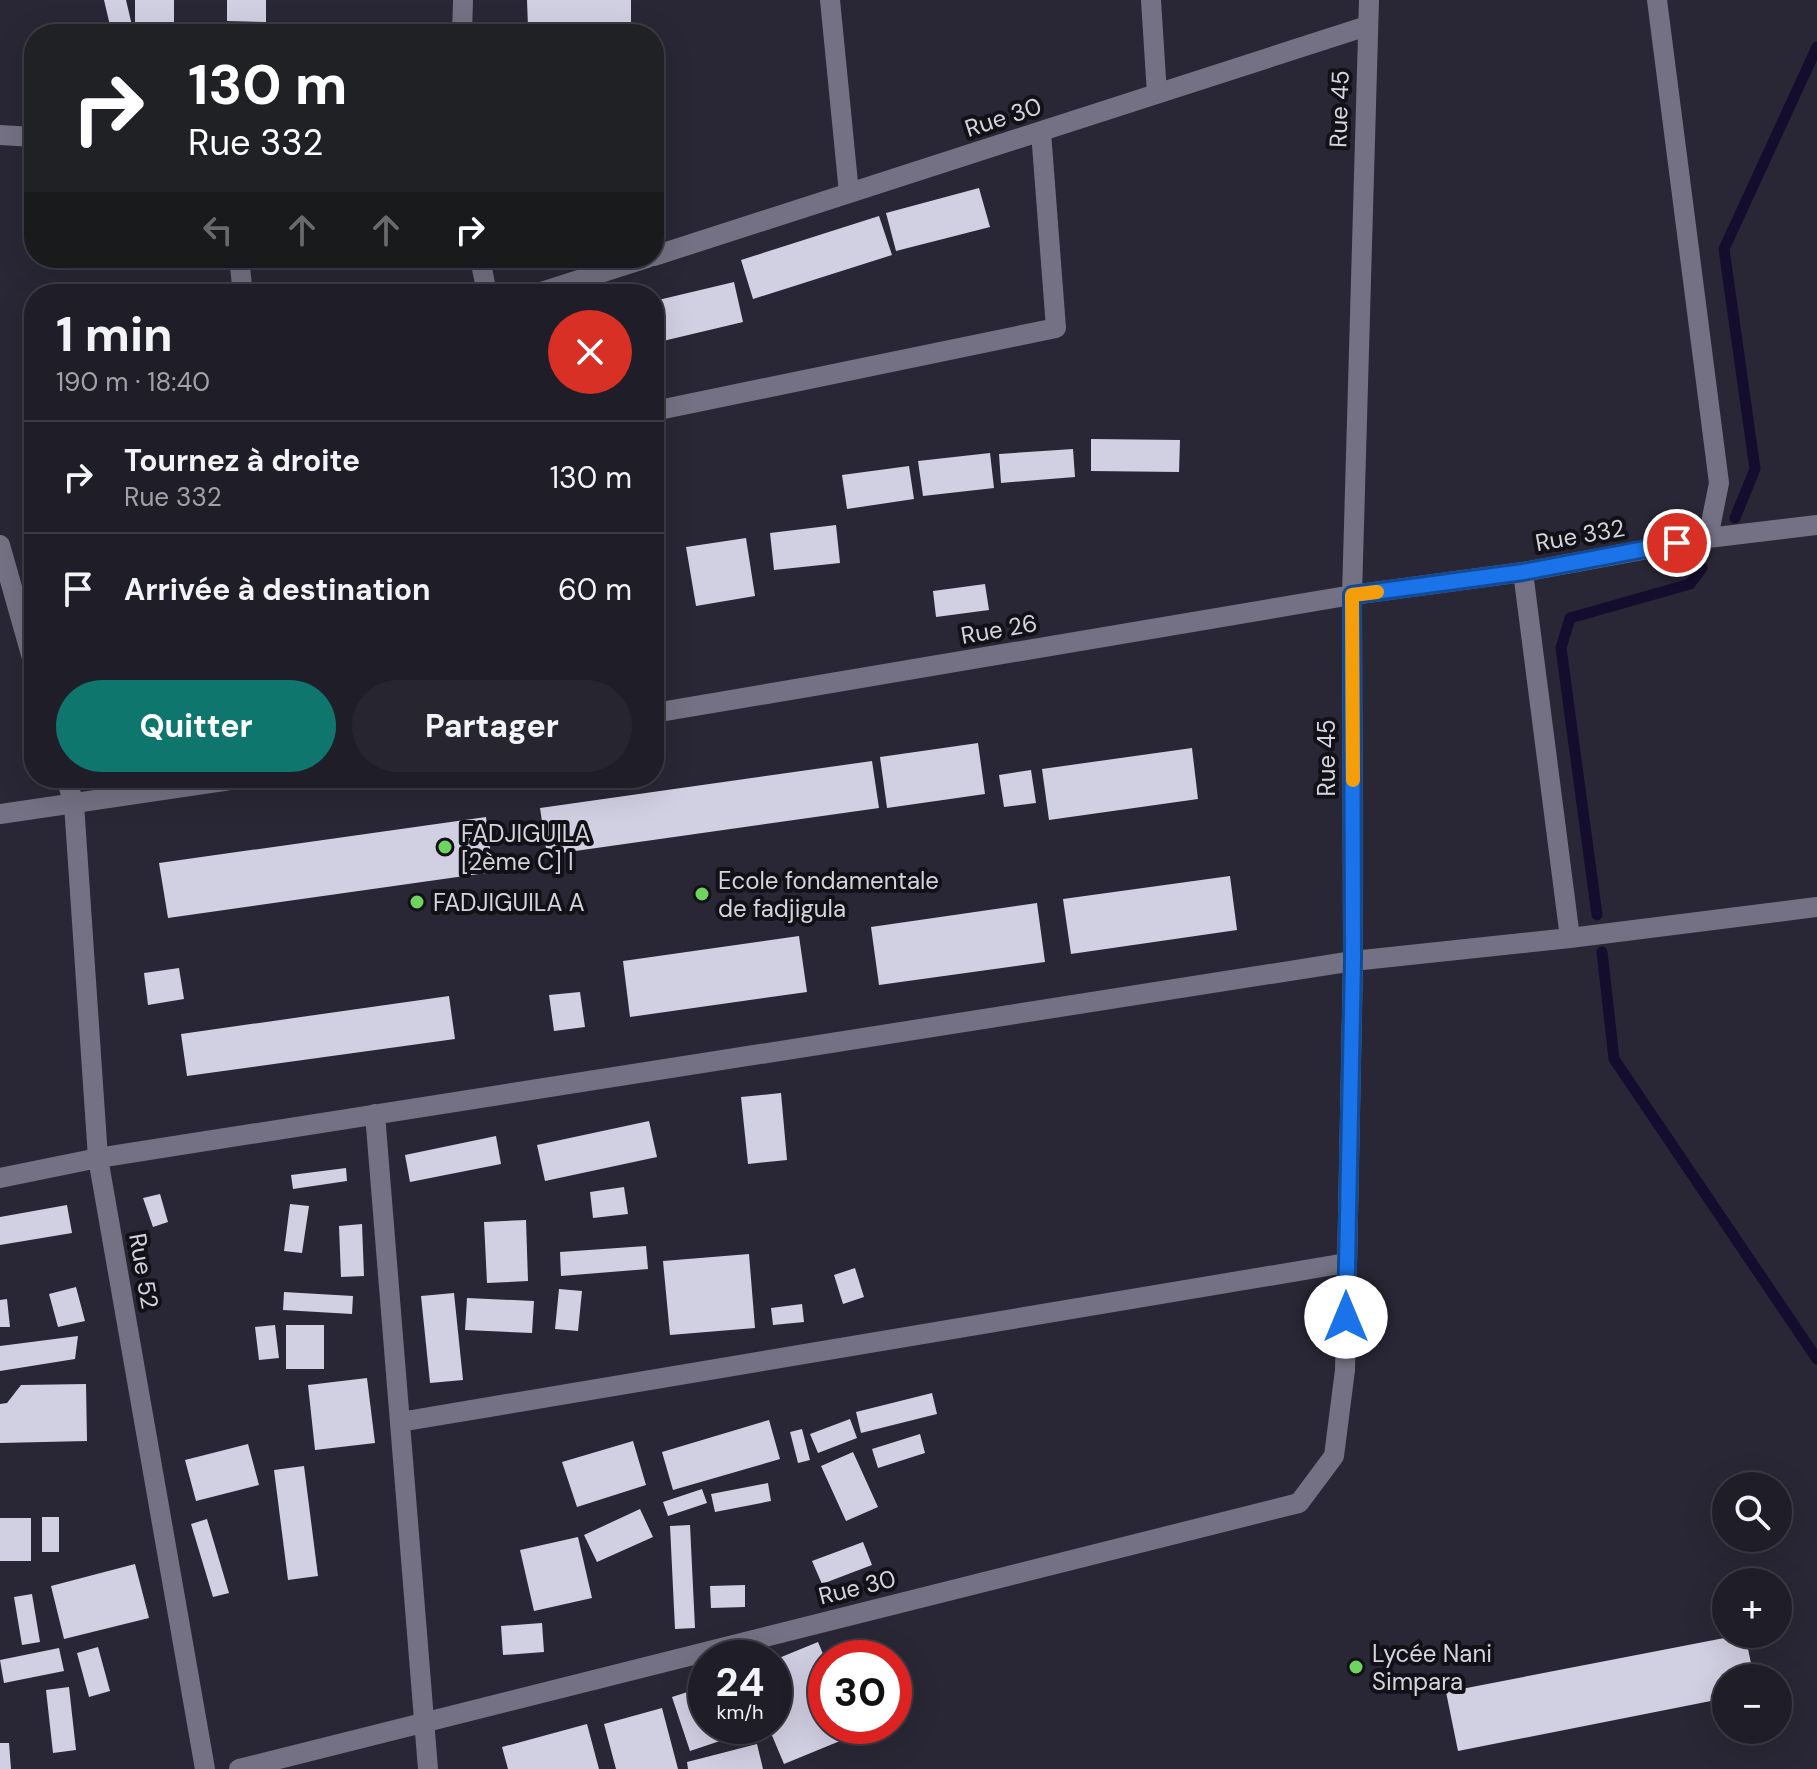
<!DOCTYPE html>
<html lang="fr">
<meta charset="utf-8">
<style>
body{margin:0;font-family:"DM Sans",sans-serif;background:#272630;color:#f1f3f6;height:100vh;display:flex;flex-direction:column;font-size:30px;white-space:nowrap}
*{box-sizing:border-box;margin:0}
p{font-size:26px;color:#a1a2a8}
.icon{flex:none;width:44px;height:44px;fill:none;stroke:currentColor;stroke-width:2;stroke-linecap:round;stroke-linejoin:round}
.map{position:relative;flex:1;overflow:hidden}
.panel{position:absolute;left:24px;top:284px;width:640px;height:504px;display:flex;flex-direction:column;background:#1f1d28;border-radius:32px;box-shadow:0 8px 32px #0002,0 0 0 2px #3c3b45}
.panel>*{flex:none}
.hud{position:absolute;left:24px;top:24px;width:640px;height:244px;border-radius:32px;box-shadow:0 8px 32px #0002,0 0 0 2px #3c3b45;background:#202124;color:#fff;overflow:hidden}
.fabs{position:absolute;left:1712px;top:1472px;display:grid;gap:16px}
.fabs a{display:grid;place-items:center;width:80px;height:80px;border-radius:50%;background:#1f1d28;box-shadow:0 8px 32px #0002,0 0 0 2px #3c3b45;font-size:40px}
.speed{position:absolute;left:688px;top:1640px;display:flex;gap:16px;font-size:40px;font-weight:700;text-align:center}
.speed>*{display:grid;place-content:center;width:104px;height:104px;border-radius:50%;background:#1f1d28;box-shadow:0 8px 32px #0002,0 0 0 2px #3c3b45;line-height:1}
.speed small{font-size:20px;font-weight:400}
.speed .limit{border:12px solid #d22;background:#fff;color:#111}
.pin{position:absolute;display:grid;place-items:center;width:68px;height:68px;color:#fff;margin:-34px;border:4px solid #fff;border-radius:50%;box-shadow:0 2px 8px #0007}
.me{position:absolute;width:88px;margin:-44px;rotate:0deg;stroke-linejoin:round;filter:drop-shadow(0 0 6px #0008)}
.turn{display:flex;align-items:center;gap:28px;height:168px;padding:0 32px;font-size:36px}
.turn .icon{width:104px;height:104px;stroke-width:2.5}
.turn b{display:block;font-size:56px;line-height:68px}
.lanes{display:flex;align-items:center;height:76px;padding:0 32px;background:#0003;justify-content:center;gap:40px;direction:ltr}
.lanes .off{opacity:.35}
.round{display:grid;place-items:center;flex:none;width:84px;height:84px;border-radius:42px;background:#272630}
.head{display:flex;align-items:center;justify-content:space-between;height:136px;padding:0 32px}
h1{font-size:48px;font-weight:700;line-height:60px}
.button{display:flex;gap:16px;margin-top:auto;padding:16px 32px}
.button a{flex:1;height:92px;border-radius:48px;background:#0f766e;color:#fff;font-size:32px;font-weight:700;line-height:92px;text-align:center}
.button a+a{background:#272630;color:#f1f3f6}
ul{padding:0;list-style:none}
li{display:flex;align-items:center;gap:24px;height:112px;padding:0 32px;border-top:2px solid #3c3b45}
li div{flex:1}
li b{display:block;font-size:30px}
li em{font-style:normal}
.map>svg:first-child{display:block}
</style>
<div class="map">
<svg width="1817" height="1769" viewBox="0 0 1817 1769">
<rect width="100%" height="100%" fill="#292735"/>
<g fill="none" stroke-linecap="round" stroke-linejoin="round">
<path stroke="#150d2d" stroke-width="11" d="M1735 518 1755 469 1724 249 1817 47
M1597 915 1561 648 1570 618 1690 584 1702 568
M1602 952 1614 1059 1817 1359"/>
</g>
<path fill="#d1cfe2" d="M104 0H126L134 34H112Z
M135 0H174V23L135 22Z
M227 0H266V22L227 21Z
M527 0H631V25L528 27Z
M979 188 990 227 896 251 886 213Z
M879 216 892 255 753 299 741 260Z
M734 282 743 322 663 341 654 301Z
M1091 439 1180 440 1179 472 1091 471Z
M1073 449 1075 477 1001 483 999 454Z
M990 453 994 488 923 496 918 461Z
M909 466 914 499 847 509 842 475Z
M836 525 840 563 774 570 770 533Z
M746 538 755 596 696 606 686 547Z
M654 572 664 606 654 609Z
M985 584 989 610 936 617 933 591Z
M978 743 985 794 887 808 880 757Z
M1192 748 1198 799 1049 820 1042 769Z
M872 761 879 808 547 855 540 808Z
M1031 770 1036 803 1004 807 999 775Z
M486 817 493 872 168 918 159 863Z
M1230 876 1237 930 1071 954 1063 899Z
M1037 903 1045 962 879 985 871 927Z
M799 936 807 992 630 1017 623 961Z
M179 968 184 999 148 1005 144 973Z
M580 992 585 1027 554 1031 549 995Z
M449 996 455 1039 187 1076 181 1034Z
M781 1093 787 1160 748 1164 741 1097Z
M649 1121 657 1157 545 1181 537 1145Z
M496 1136 501 1164 410 1182 405 1155Z
M346 1168 347 1181 293 1189 291 1175Z
M624 1187 628 1214 593 1218 590 1192Z
M160 1194 168 1222 153 1227 143 1198Z
M290 1204 309 1206 302 1253 284 1251Z
M67 1205 72 1233 0 1245V1217Z
M526 1220 528 1281 487 1283 484 1222Z
M362 1224 364 1276 341 1277 339 1226Z
M646 1246 648 1269 561 1276 560 1252Z
M749 1254 755 1328 670 1335 663 1261Z
M855 1268 864 1297 843 1304 834 1275Z
M76 1287 85 1321 58 1327 49 1294Z
M559 1289 582 1291 578 1331 555 1329Z
M284 1292 353 1296 352 1314 283 1310Z
M454 1293 463 1380 430 1383 421 1296Z
M467 1298 534 1301 532 1333 465 1330Z
M7 1299 10 1327H0V1300Z
M802 1304 804 1322 773 1325 771 1308Z
M275 1325 279 1358 259 1360 255 1327Z
M286 1325H324V1369H286Z
M78 1336 75 1359 0 1371V1346Z
M367 1378 375 1443 315 1450 308 1385Z
M86 1384 87 1441 0 1443V1404L7 1403 21 1385Z
M932 1393 937 1414 861 1433 856 1412Z
M850 1419 857 1438 818 1453 810 1434Z
M769 1420 780 1459 673 1490 662 1452Z
M802 1429 810 1460 798 1463 790 1432Z
M920 1434 925 1453 878 1468 872 1449Z
M633 1441 646 1485 577 1507 562 1462Z
M248 1444 259 1485 196 1501 185 1460Z
M853 1452 878 1507 846 1521 821 1466Z
M304 1466 318 1576 288 1580 274 1470Z
M768 1483 771 1501 715 1512 711 1494Z
M702 1489 707 1503 668 1516 663 1502Z
M640 1509 653 1537 597 1562 584 1535Z
M42 1517H59V1552H42Z
M0 1518H31V1561H0Z
M207 1519 229 1593 213 1597 191 1524Z
M690 1525 695 1628 675 1629 670 1526Z
M578 1537 592 1598 534 1611 520 1550Z
M863 1542 872 1565 822 1584 812 1561Z
M135 1564 149 1618 64 1639 51 1586Z
M745 1585V1607L711 1608 710 1586Z
M32 1594 40 1642 22 1645 14 1597Z
M542 1623 544 1652 503 1655 501 1626Z
M1745 1634 1754 1678H1726V1698L1458 1751 1446 1692Z
M818 1642 826 1661V1726H853L857 1734 784 1764 768 1726H774V1660Z
M98 1647 110 1691 89 1697 77 1653Z
M59 1648 64 1671 4 1683 0 1660Z
M706 1686V1726H745L747 1732 690 1751 672 1697Z
M69 1687 76 1750 53 1753 46 1690Z
M662 1708 678 1769H616L604 1724Z
M587 1724 599 1769H508L502 1747Z
M0 1743H9L11 1769H0Z
M757 1744 763 1769H688L687 1762Z"/>
<g fill="none" stroke-linecap="round" stroke-linejoin="round">
<path stroke="#737183" stroke-width="20" d="M830 0 849 193
M1151 0 1157 94
M1657 0 1719 483 1708 538
M462 34 463 0
M0 135 34 137
M654 256 1367 26
M239 258 243 294
M480 258 487 294
M535 294 647 258
M654 411 1056 328 1041 132
M0 545 34 665
M1523 572 1570 938
M654 713 1352 595 1523 572 1708 538 1817 525
M66 778 74 804 98 1158 205 1769
M0 814 244 778
M375 1114 428 1769
M0 1178 98 1158 1353 961 1570 938 1817 907
M400 1422 1346 1263
M239 1769 1299 1503 1334 1456 1345 1370 1353 961 1352 595 1369 0"/>
</g>
<g fill="none" stroke-linecap="round" stroke-linejoin="round">
<defs>
<path id="route" d="M1346 1317 1353 961 1352 595 1523 572 1677 543"/>
</defs>
<use href="#route" stroke="#114b97" stroke-width="20"/>
<use href="#route" stroke="#1a73e8" stroke-width="14"/>
<path stroke="#f59e0b" stroke-width="14" d="M1353 780 1352 595 1377 592"/>
</g>
<g fill="#6fd360" stroke="#111117" stroke-width="3">
<circle cx="445" cy="847" r="8"/>
<circle cx="702" cy="894" r="8"/>
<circle cx="417" cy="902" r="8"/>
<circle cx="1356" cy="1667" r="8"/>
</g>
<g text-anchor="middle" dominant-baseline="central" stroke-width="8" stroke-linejoin="round" paint-order="stroke">
<g font-size="24" fill="#d5d4dd" stroke="#111117">
<text transform="translate(1339 109) rotate(-88)">Rue 45</text>
<text transform="translate(1003 117) rotate(-18)">Rue 30</text>
<text transform="translate(1580 535) rotate(-10)">Rue 332</text>
<text transform="translate(999 629) rotate(-10)">Rue 26</text>
<text transform="translate(1326 758) rotate(-90)">Rue 45</text>
<text transform="translate(144 1271) rotate(80)">Rue 52</text>
<text transform="translate(857 1587) rotate(-14)">Rue 30</text>
</g>
<g font-size="24" fill="#d5d4dd" stroke="#111117" text-anchor="start">
<text x="461" y="833">FADJIGUILA<tspan x="461" dy="28">[2ème C] I</tspan></text>
<text x="718" y="880">Ecole fondamentale<tspan x="718" dy="28">de fadjigula</tspan></text>
<text x="433" y="902">FADJIGUILA A</text>
<text x="1372" y="1653">Lycée Nani<tspan x="1372" dy="28">Simpara</tspan></text>
</g>
</g>
</svg>
<div class="fabs">
<a><svg class="icon" aria-label="search" viewBox="0 0 24 24"><circle cx="10" cy="10" r="6"/><path d="M15 15l6 6"/></svg></a>
<a>+</a>
<a>−</a>
</div>
<div class="speed"><div>24<small>km/h</small></div><div class="limit">30</div></div>
<div class="pin" style="left:1677px;top:543px;background:#d93025"><svg class="icon" aria-label="arrive" viewBox="0 0 24 24"><path d="M6 21V4h12l-3 4 3 4H6"/></svg></div>
<svg class="me" style="left:1346px;top:1317px" viewBox="-20 -20 40 40"><circle r="19" fill="#fff"/><path d="M0-13L10 11 0 6-10 11z" fill="#1a73e8"/></svg>
<div class="hud">
<div class="turn"><svg class="icon" aria-label="right" viewBox="0 0 24 24"><path d="M7 20v-9h11M14 6l5 5-5 5"/></svg><div><b>130 m</b>Rue 332</div></div>
<div class="lanes"><svg class="icon off" aria-label="left" viewBox="0 0 24 24"><path d="M17 20v-9H6M10 6l-5 5 5 5"/></svg><svg class="icon off" aria-label="ahead" viewBox="0 0 24 24"><path d="M12 20V5M6 11l6-6 6 6"/></svg><svg class="icon off" aria-label="ahead" viewBox="0 0 24 24"><path d="M12 20V5M6 11l6-6 6 6"/></svg><svg class="icon" aria-label="right" viewBox="0 0 24 24"><path d="M7 20v-9h11M14 6l5 5-5 5"/></svg></div>
</div>
<section class="panel">
<div class="head"><div><h1>1 min</h1><p>190 m · 18:40</p></div><a class="round" style="background:#d93025;color:#fff"><svg class="icon" aria-label="close" viewBox="0 0 24 24"><path d="M6 6l12 12M18 6L6 18"/></svg></a></div>
<ul>
<li><svg class="icon" aria-label="right" viewBox="0 0 24 24"><path d="M7 20v-9h11M14 6l5 5-5 5"/></svg><div><b>Tournez à droite</b><p>Rue 332</p></div><em>130 m</em></li>
<li><svg class="icon" aria-label="arrive" viewBox="0 0 24 24"><path d="M6 21V4h12l-3 4 3 4H6"/></svg><div><b>Arrivée à destination</b></div><em>60 m</em></li>
</ul>
<div class="button"><a>Quitter</a><a>Partager</a></div>
</section>
</div>
